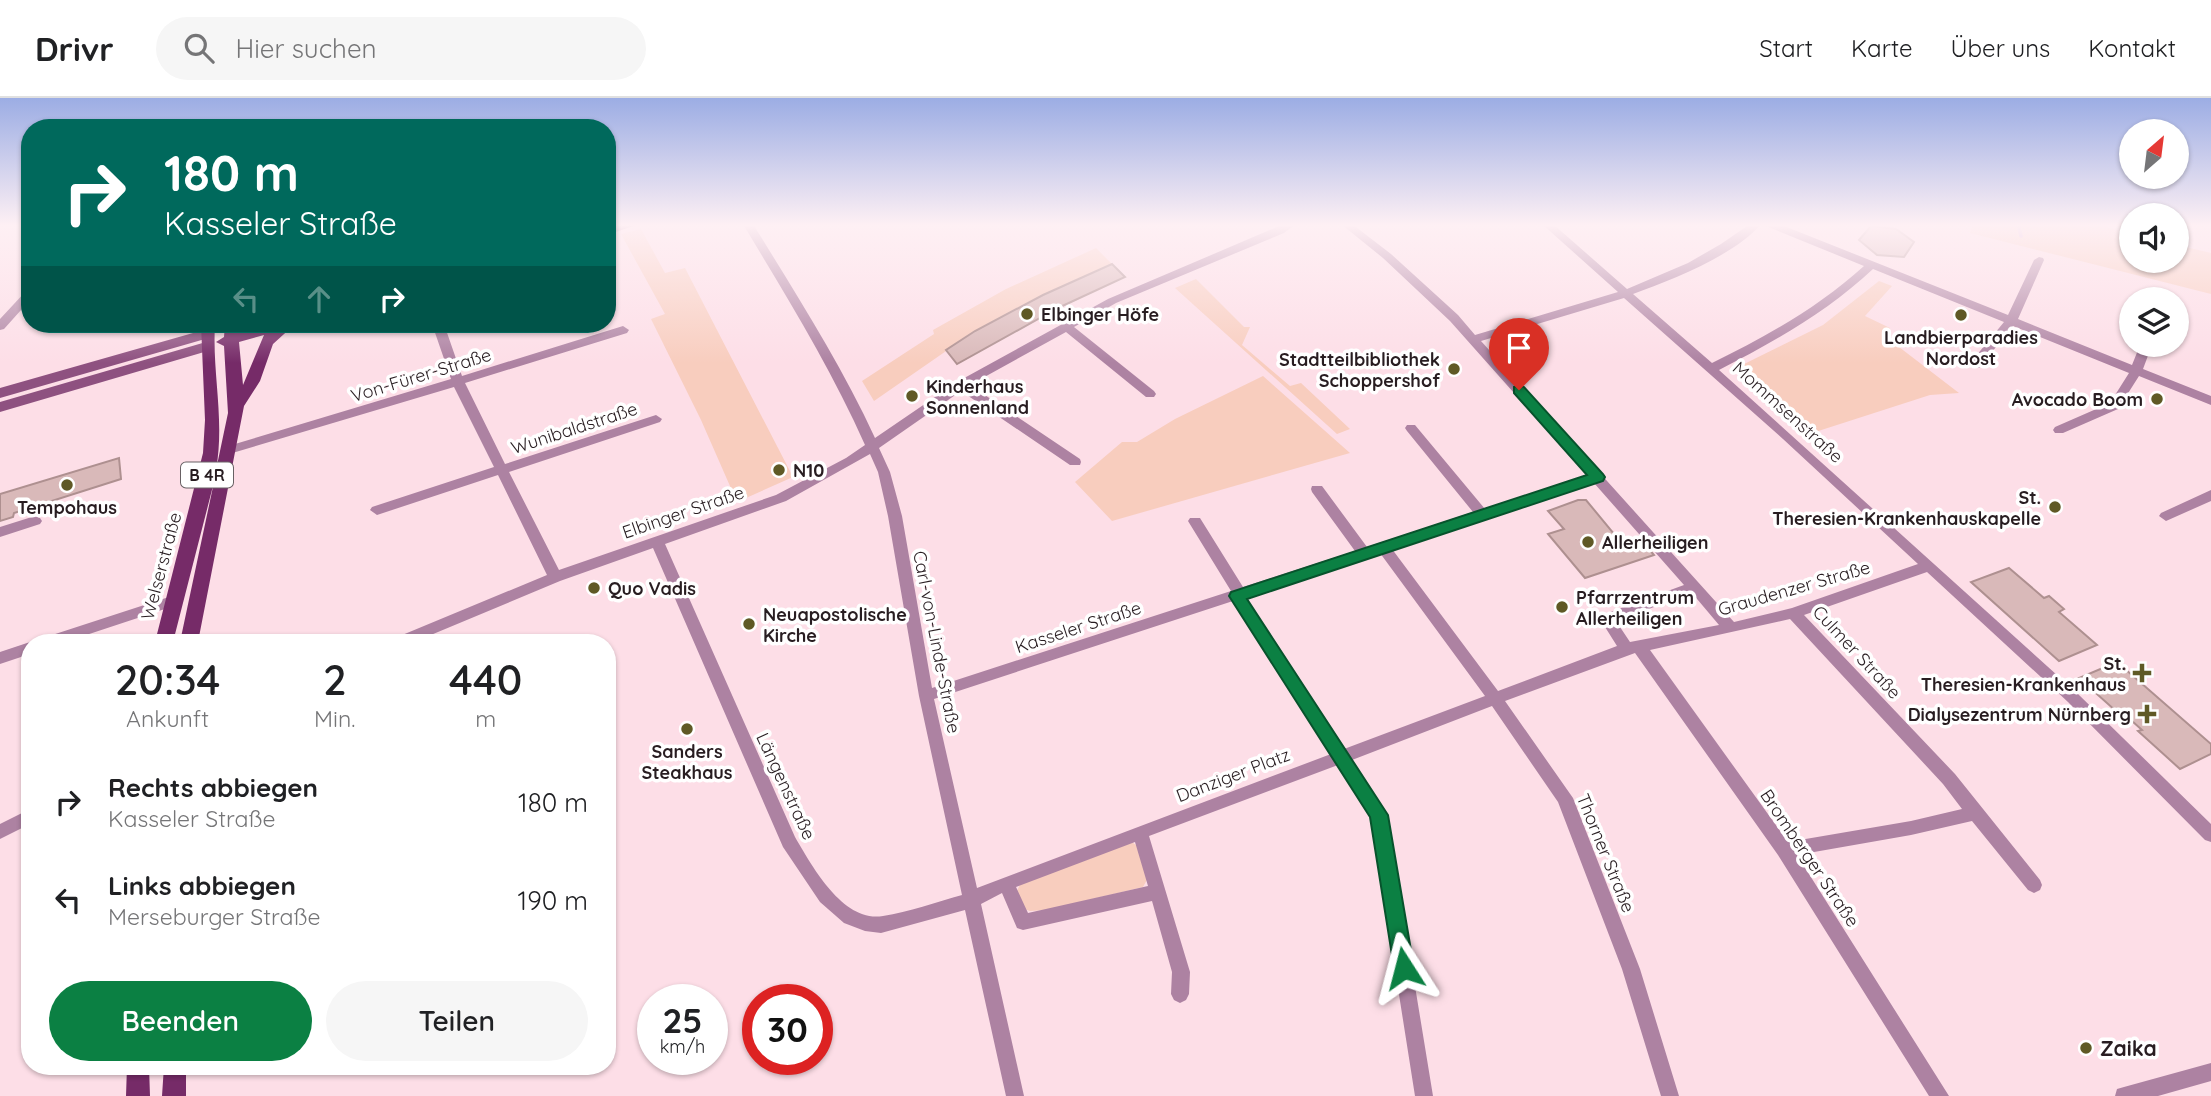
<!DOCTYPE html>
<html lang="de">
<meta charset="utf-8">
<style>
body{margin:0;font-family:Quicksand,sans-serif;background:#f6f6f6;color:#202124;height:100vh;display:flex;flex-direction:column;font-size:26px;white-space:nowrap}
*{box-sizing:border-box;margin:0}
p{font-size:23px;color:#757577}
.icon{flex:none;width:38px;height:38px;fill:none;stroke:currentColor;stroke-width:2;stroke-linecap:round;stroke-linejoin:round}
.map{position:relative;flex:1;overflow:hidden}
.side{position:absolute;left:21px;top:536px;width:595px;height:441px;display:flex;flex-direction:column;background:#fff;border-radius:28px;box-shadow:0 2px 5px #0004}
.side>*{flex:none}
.guide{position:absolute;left:21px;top:21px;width:595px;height:214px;border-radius:28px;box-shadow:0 2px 5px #0004;background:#00695c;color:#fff;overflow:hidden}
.needle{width:46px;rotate:28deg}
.controls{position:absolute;left:2119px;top:21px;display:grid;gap:14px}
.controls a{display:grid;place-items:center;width:70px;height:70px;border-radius:50%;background:#fff;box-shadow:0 2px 5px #0004;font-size:35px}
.speed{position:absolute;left:637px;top:886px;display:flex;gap:14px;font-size:35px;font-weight:700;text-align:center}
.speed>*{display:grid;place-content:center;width:91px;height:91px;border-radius:50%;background:#fff;box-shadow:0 2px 5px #0004;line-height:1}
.speed small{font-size:18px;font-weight:400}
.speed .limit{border:10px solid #d22;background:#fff;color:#111}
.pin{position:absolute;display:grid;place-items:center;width:60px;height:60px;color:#fff;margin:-72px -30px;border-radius:50% 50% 50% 0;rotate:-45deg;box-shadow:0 0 7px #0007}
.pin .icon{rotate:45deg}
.me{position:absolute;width:77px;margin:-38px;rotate:351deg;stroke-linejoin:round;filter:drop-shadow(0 0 5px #0008)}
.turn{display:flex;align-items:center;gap:24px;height:147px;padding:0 28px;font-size:32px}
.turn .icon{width:91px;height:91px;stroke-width:2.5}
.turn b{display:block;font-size:49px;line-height:60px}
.lanes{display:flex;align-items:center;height:66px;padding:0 28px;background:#0003;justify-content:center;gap:35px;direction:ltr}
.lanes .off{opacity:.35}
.eta{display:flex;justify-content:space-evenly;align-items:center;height:119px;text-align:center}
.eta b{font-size:42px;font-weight:600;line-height:49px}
.button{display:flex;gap:14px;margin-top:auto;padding:14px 28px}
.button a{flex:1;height:80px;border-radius:42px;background:#0b8043;color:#fff;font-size:28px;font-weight:600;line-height:80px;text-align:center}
.button a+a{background:#f6f6f6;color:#202124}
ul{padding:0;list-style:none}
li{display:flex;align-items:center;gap:21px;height:98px;padding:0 28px}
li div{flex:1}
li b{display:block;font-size:26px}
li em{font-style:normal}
header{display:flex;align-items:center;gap:42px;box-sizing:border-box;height:98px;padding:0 35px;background:#fff;border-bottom:2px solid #e0e0e0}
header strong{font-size:33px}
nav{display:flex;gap:38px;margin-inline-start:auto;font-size:24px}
.search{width:490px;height:63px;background:#f6f6f6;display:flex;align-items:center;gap:18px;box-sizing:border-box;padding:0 24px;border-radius:38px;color:#757577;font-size:26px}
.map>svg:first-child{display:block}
</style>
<header>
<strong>Drivr</strong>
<div class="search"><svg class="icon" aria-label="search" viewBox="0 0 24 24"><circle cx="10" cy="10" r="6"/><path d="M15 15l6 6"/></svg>Hier suchen</div>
<nav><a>Start</a><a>Karte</a><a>Über uns</a><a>Kontakt</a></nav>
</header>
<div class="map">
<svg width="2211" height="998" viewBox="0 0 2211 998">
<rect width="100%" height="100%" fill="#fddee7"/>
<path fill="#f8cdbe" d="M1973 126H2092L2131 135 2132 163H2177V147L2211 155V196L1970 135Z
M641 131 665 175 685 170 793 379 737 404 701 322 651 221 665 216 621 136Z
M1096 150 1112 166 1043 197 975 233 874 303 862 283 934 236 933 232 1006 191Z
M1196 181 1244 229H1250L1242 247 1290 288 1301 285 1350 331 1337 336 1175 190Z
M1879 183 1892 188 1865 218 1890 230 1886 239 1959 295 1930 297 1809 336 1738 269 1823 227Z
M1263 278 1350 355 1112 423 1075 384 1122 344H1137L1175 321Z
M1130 743 1139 749 1148 780 1143 789 1046 812 1030 813 1024 811 1017 793 1021 784Z"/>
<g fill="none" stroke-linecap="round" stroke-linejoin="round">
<path stroke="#cba3dd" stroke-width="3.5" d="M2018 126 2021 138"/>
</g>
<path fill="#d9b9b9" stroke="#ae9090" stroke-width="2" d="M1871 128 1896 131 1914 144 1904 159 1877 157 1859 142Z
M1112 166 1125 179 1058 210 957 266 946 252 975 233 1043 197Z
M119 360 121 381 14 415 13 419 0 423V396Z
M1578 402H1586L1628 453 1649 451 1654 457 1585 480 1548 436 1564 431 1548 413Z
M2009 470 2044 500 2049 498 2064 511 2059 514 2097 547 2059 563 1971 484Z
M2117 564 2211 646V656L2180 671 2138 633 2142 632 2121 613 2117 614 2079 580Z"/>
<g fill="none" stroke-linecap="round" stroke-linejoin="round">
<path fill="#ad82a2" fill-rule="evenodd" d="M743 126H753C796 196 841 266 875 340L957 284 1108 201 1284 126H1296L1284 135 1116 205 1074 229 1154 293 1156 296 1154 299H1146L1066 234 970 287 1080 361 1081 364 1080 367H1070L961 293 879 350 890 374 902 418 932 590 1231 493 1188 423 1190 420H1200L1243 489 1355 453 1312 394 1311 391 1312 388H1322L1367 449 1473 414 1407 333 1405 330 1407 327H1415L1485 411 1587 377 1450 223 1383 160 1341 126H1352L1391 156 1458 217 1475 237 1618 194 1542 126H1553L1627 191 1688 165 1721 146 1750 126H1761C1735 157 1672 182 1633 196L1712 265C1767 238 1819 209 1864 168L1766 128 1765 126H1779L2008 217 2034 162 2039 159 2043 160 2044 162 2018 221 2132 267 2140 247H2152L2143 271 2211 298V307L2139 278 2118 311 2063 335H2055L2053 332 2055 329 2110 305 2129 275 2013 228 1979 270H1971V264L2004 224 1873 171C1827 214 1775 243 1719 272L2078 596 2211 726V744L2205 742 2068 604 1927 474 1804 517 1955 676 2040 782 2042 787 2040 792 2034 795 2028 792 1972 723 1911 737 1797 757 1949 998H1929L1778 757 1635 555 1505 603 1573 700 1640 871 1679 998H1661L1622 871 1558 704 1492 608 1352 662 1387 717 1433 998H1415L1371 719 1338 667 1149 738 1190 874 1189 896 1186 902 1180 905 1174 902 1171 896 1172 874 1152 803 1023 832 1017 830 1002 795 981 806 1024 998H1006L965 812 881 835 865 833 844 825 820 804 783 749 653 450 560 483 414 544H393L395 540 547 477 498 377 377 417 370 412 372 409 494 369 454 289 229 356 223 352 225 349 451 281 432 226H444L462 278 623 228 629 232 627 235 465 285 505 366 656 317 662 321 660 324 509 374 559 472 776 397 846 360 865 347C831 270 786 198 743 126ZM1624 200 1783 341 1918 466 1792 510 1734 524 1481 243ZM870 356 878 374 888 418 919 598 962 797C936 804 909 814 883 818 843 825 812 768 795 739L665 446 786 403ZM1594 385 1684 487 1602 517 1600 521 1617 548 1498 593 1392 451ZM1380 455 1485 598 1344 651 1246 501ZM1692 495 1719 527 1630 544 1616 523ZM1233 503 1331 656 977 790 934 601ZM1790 521 1943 686 1962 711 1911 723 1788 744 1650 552ZM1135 744 1148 788 1028 815 1016 789Z
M30 192V202L4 231 0 232V221L26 193Z
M2166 192 2172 195 2169 201H2159L2162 193Z
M2211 392V403L2166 423 2159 418 2161 415Z
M35 418 40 420 42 423 40 426 0 439V429Z
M175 497 180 498 182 502 180 506 65 544H41L43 540Z
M30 544V556L0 566V554Z
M30 711V726L0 741V726Z
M2211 965V983L2158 998H2115L2117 991 2124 989Z"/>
<path fill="#8e5180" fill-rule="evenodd" d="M207 231 214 236 212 239 0 300V290Z
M206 244 213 249 211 252 0 314V304Z"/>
<path fill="#762b68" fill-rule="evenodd" d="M618 126H639L607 137V129Z
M201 226H215C212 276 225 321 216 372L228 315 224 248 216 244 224 239 225 226H239V235L271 226 294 227 273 246 260 283 244 308 198 544H180L214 384 173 544H155L203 355 205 322ZM264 237 243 287 239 244Z
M127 968H149L150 998H126Z
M164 968H186V998H162Z"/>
</g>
<linearGradient id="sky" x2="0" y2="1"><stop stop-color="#9cade4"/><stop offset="0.48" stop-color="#fef0f4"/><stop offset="1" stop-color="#fef0f4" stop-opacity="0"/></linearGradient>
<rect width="2211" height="265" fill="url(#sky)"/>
<path fill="#0b8043" stroke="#07532c" stroke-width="2" d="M1519 287 1524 289 1603 376 1605 379 1603 383 1247 501 1388 717 1414 870 1411 877 1404 880 1397 877 1394 870 1370 719 1229 498 1231 494 1587 377 1514 295V289Z"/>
<g fill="#5f5925" stroke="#fff" stroke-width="2.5">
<circle cx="1027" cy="216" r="7"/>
<circle cx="1961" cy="217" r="7"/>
<circle cx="1454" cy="271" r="7"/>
<circle cx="912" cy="298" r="7"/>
<circle cx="2157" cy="301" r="7"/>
<circle cx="779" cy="372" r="7"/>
<circle cx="67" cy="387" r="7"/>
<circle cx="2055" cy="409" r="7"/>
<circle cx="1588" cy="444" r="7"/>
<circle cx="594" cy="490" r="7"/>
<circle cx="1562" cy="509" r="7"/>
<circle cx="749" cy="526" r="7"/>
<path d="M2138.5 564.5h7v7h7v7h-7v7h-7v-7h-7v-7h7z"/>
<path d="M2143.5 605.5h7v7h7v7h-7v7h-7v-7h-7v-7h7z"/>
<circle cx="687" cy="631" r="7"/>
<circle cx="2086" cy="950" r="7"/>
</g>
<g text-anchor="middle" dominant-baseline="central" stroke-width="7" stroke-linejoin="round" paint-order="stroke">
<rect fill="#fff" stroke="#686164" stroke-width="2" x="181" y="364.5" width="52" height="25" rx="5"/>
<g font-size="16" font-weight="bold" fill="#281d21">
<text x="207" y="377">B 4R</text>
</g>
<g font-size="18" font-weight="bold" fill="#281d21" stroke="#fff" text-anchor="start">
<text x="1041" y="216">Elbinger Höfe</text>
<text x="1961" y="239" text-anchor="middle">Landbierparadies<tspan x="1961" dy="21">Nordost</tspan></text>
<text x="1440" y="261" text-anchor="end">Stadtteilbibliothek<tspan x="1440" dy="21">Schoppershof</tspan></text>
<text x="926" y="288">Kinderhaus<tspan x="926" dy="21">Sonnenland</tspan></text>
<text x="2143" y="301" text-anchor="end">Avocado Boom</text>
<text x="793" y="372">N10</text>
<text x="2041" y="399" text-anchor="end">St.<tspan x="2041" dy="21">Theresien-Krankenhauskapelle</tspan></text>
<text x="67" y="409" text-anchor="middle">Tempohaus</text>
<text x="1602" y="444">Allerheiligen</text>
<text x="608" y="490">Quo Vadis</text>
<text x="1576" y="499">Pfarrzentrum<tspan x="1576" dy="21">Allerheiligen</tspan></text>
<text x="763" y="516">Neuapostolische<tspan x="763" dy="21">Kirche</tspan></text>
<text x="2126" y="565" text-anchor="end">St.<tspan x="2126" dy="21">Theresien-Krankenhaus</tspan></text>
<text x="2131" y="616" text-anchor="end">Dialysezentrum Nürnberg</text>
<text x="687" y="653" text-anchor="middle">Sanders<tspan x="687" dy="21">Steakhaus</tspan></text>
</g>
<g font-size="18" fill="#281d21" stroke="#fff">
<text transform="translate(421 277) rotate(-17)">Von-Fürer-Straße</text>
<text transform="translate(1788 314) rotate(42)">Mommsenstraße</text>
<text transform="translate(574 330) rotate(-18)">Wunibaldstraße</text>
<text transform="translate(683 414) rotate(-19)">Elbinger Straße</text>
<text transform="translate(161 468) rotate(-75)">Welserstraße</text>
<text transform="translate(1794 490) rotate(-16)">Graudenzer Straße</text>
<text transform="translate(1078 529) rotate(-18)">Kasseler Straße</text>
<text transform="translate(937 544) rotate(79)">Carl-von-Linde-Straße</text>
<text transform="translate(1857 554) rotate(47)">Culmer Straße</text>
<text transform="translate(1233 677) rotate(-21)">Danziger Platz</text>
<text transform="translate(786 688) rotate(65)">Längenstraße</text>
<text transform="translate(1606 755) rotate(68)">Thorner Straße</text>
<text transform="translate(1810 760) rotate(56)">Bromberger Straße</text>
</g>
<g font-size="21" font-weight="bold" fill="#281d21" stroke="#fff" text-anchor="start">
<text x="2100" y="950">Zaika</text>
</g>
</g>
</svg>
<div class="controls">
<a><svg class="needle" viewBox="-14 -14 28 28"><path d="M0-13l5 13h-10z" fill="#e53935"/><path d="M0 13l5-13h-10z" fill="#757577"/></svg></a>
<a><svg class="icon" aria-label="sound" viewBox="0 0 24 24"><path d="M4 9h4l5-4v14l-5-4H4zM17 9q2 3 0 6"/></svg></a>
<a><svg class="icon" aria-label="layers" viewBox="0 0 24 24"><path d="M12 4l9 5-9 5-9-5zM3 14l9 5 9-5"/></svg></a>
</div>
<div class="speed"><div>25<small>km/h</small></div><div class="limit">30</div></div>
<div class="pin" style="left:1519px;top:292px;background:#d93025"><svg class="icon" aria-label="arrive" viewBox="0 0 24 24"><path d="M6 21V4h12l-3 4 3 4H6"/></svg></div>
<svg class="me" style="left:1404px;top:870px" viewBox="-20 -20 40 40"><path d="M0-17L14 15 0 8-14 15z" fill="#0b8043" stroke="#fff" stroke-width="4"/></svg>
<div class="guide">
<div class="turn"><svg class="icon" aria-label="right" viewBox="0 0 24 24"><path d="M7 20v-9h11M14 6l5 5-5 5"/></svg><div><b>180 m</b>Kasseler Straße</div></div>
<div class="lanes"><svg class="icon off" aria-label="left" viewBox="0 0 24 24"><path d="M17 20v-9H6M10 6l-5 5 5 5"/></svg><svg class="icon off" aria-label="ahead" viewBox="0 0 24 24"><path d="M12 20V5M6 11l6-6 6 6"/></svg><svg class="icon" aria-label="right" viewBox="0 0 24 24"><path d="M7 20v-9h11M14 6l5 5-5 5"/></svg></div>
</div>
<section class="side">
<div class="eta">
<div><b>20:34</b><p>Ankunft</p></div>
<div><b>2</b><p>Min.</p></div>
<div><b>440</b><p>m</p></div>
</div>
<ul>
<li><svg class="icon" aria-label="right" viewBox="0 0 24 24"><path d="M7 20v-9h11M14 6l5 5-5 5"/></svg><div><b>Rechts abbiegen</b><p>Kasseler Straße</p></div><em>180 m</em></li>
<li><svg class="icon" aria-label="left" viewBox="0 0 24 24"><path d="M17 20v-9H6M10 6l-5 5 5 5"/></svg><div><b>Links abbiegen</b><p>Merseburger Straße</p></div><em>190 m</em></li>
</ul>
<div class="button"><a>Beenden</a><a>Teilen</a></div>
</section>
</div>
